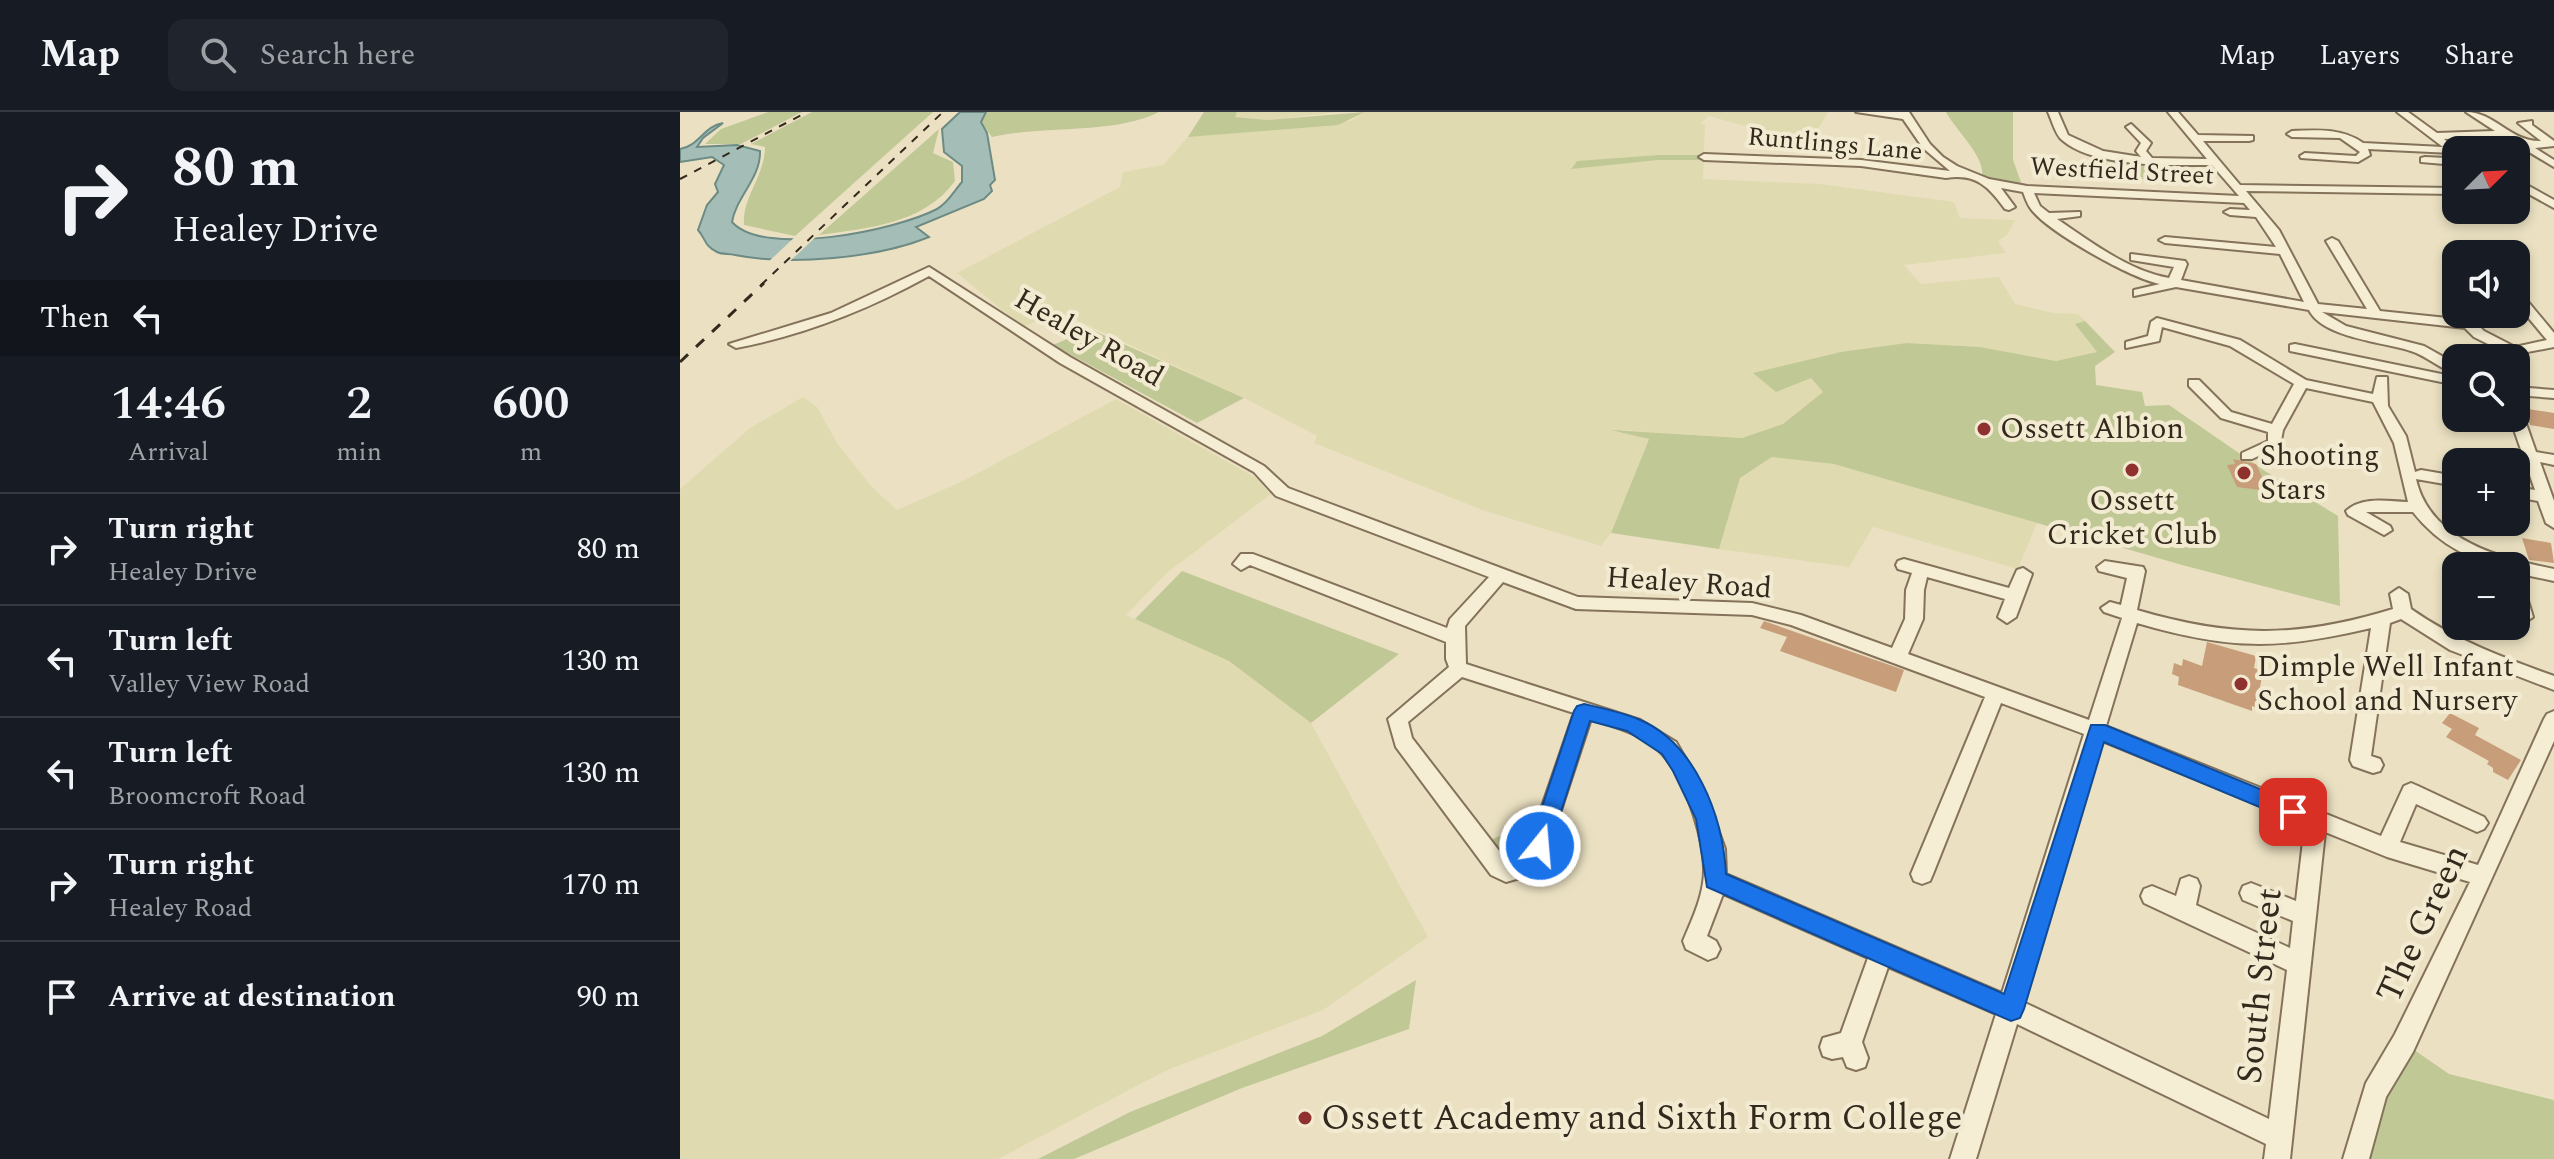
<!DOCTYPE html>
<meta charset="utf-8">
<style>
body{margin:0;font-family:Spectral,serif;background:#20242c;color:#f1f3f6;height:100vh;display:flex;flex-direction:column;font-size:30px;white-space:nowrap}
*{box-sizing:border-box;margin:0}
p{font-size:26px;color:#9ea1a6}
.icon{flex:none;width:44px;height:44px;fill:none;stroke:currentColor;stroke-width:2;stroke-linecap:round;stroke-linejoin:round}
.map{position:relative;flex:1;overflow:hidden}
.panel{display:flex;flex-direction:column;background:#171b24;width:680px}
.panel>*{flex:none}
.hud{background:#171b24;color:#f1f3f6;overflow:hidden}
.needle{width:52px;rotate:66deg}
.controls{position:absolute;left:1762px;top:24px;display:grid;gap:16px}
.controls a{display:grid;place-items:center;width:88px;height:88px;border-radius:16px;background:#171b24;box-shadow:0 4px 12px #0003;font-size:40px}
.pin{position:absolute;display:grid;place-items:center;width:68px;height:68px;color:#fff;margin:-34px;border-radius:16px;box-shadow:0 4px 12px #0006}
.me{position:absolute;width:88px;margin:-44px;rotate:17deg;stroke-linejoin:round;filter:drop-shadow(0 0 6px #0008)}
.turn{display:flex;align-items:center;gap:28px;height:168px;padding:0 40px;font-size:36px}
.turn .icon{width:104px;height:104px;stroke-width:2.5}
.turn b{display:block;font-size:56px;line-height:68px}
.then{display:flex;align-items:center;height:76px;padding:0 40px;background:#0003;gap:16px;font-size:30px}
.eta{display:flex;justify-content:space-evenly;align-items:center;height:136px;text-align:center}
.eta b{font-size:48px;font-weight:600;line-height:56px}
ul{padding:0;list-style:none}
li{display:flex;align-items:center;gap:24px;height:112px;padding:0 40px;border-top:2px solid #363941}
li div{flex:1}
li b{display:block;font-size:30px}
li em{font-style:normal}
header{display:flex;align-items:center;gap:48px;box-sizing:border-box;height:112px;padding:0 40px;background:#171b24;border-bottom:2px solid #363941}
header strong{font-size:38px}
nav{display:flex;gap:44px;margin-inline-start:auto;font-size:28px}
.search{width:560px;height:72px;background:#20242c;display:flex;align-items:center;gap:20px;box-sizing:border-box;padding:0 28px;border-radius:16px;color:#9ea1a6;font-size:30px}
main{display:flex;flex:1;min-height:0}
.map>svg:first-child{display:block}
</style>
<header>
<strong>Map</strong>
<div class="search"><svg class="icon" aria-label="search" viewBox="0 0 24 24"><circle cx="10" cy="10" r="6"/><path d="M15 15l6 6"/></svg>Search here</div>
<nav><a>Map</a><a>Layers</a><a>Share</a></nav>
</header>
<main>
<section class="panel">
<div class="hud">
<div class="turn"><svg class="icon" aria-label="right" viewBox="0 0 24 24"><path d="M7 20v-9h11M14 6l5 5-5 5"/></svg><div><b>80 m</b>Healey Drive</div></div>
<div class="then">Then<svg class="icon" aria-label="left" viewBox="0 0 24 24"><path d="M17 20v-9H6M10 6l-5 5 5 5"/></svg></div>
</div>
<div class="eta">
<div><b>14:46</b><p>Arrival</p></div>
<div><b>2</b><p>min</p></div>
<div><b>600</b><p>m</p></div>
</div>
<ul>
<li><svg class="icon" aria-label="right" viewBox="0 0 24 24"><path d="M7 20v-9h11M14 6l5 5-5 5"/></svg><div><b>Turn right</b><p>Healey Drive</p></div><em>80 m</em></li>
<li><svg class="icon" aria-label="left" viewBox="0 0 24 24"><path d="M17 20v-9H6M10 6l-5 5 5 5"/></svg><div><b>Turn left</b><p>Valley View Road</p></div><em>130 m</em></li>
<li><svg class="icon" aria-label="left" viewBox="0 0 24 24"><path d="M17 20v-9H6M10 6l-5 5 5 5"/></svg><div><b>Turn left</b><p>Broomcroft Road</p></div><em>130 m</em></li>
<li><svg class="icon" aria-label="right" viewBox="0 0 24 24"><path d="M7 20v-9h11M14 6l5 5-5 5"/></svg><div><b>Turn right</b><p>Healey Road</p></div><em>170 m</em></li>
<li><svg class="icon" aria-label="arrive" viewBox="0 0 24 24"><path d="M6 21V4h12l-3 4 3 4H6"/></svg><div><b>Arrive at destination</b></div><em>90 m</em></li>
</ul>
</section>
<div class="map">
<svg width="1874" height="1047" viewBox="0 0 1874 1047">
<rect width="100%" height="100%" fill="#ebe1c2"/>
<path fill="#e0dab0" d="M557 0H658L587 8 554 5Z
M685 0H1148L1138 17 1121 30 1029 4 1020 12 1025 13 1024 43H978L897 49 891 56 978 48H1024L1023 67 1140 72 1274 90 1280 106 1335 108 1328 122 1318 129 1326 141 1224 153 1241 172 1319 165 1335 192 1373 201 1398 202 1405 209 1396 213 1417 240 1376 249 1300 235 1227 231 1131 266 1143 280 1103 312 1062 326 938 318 969 326 931 421 921 434 805 399 634 331 637 324 564 286 379 200 343 215 277 161 440 75 443 60 483 53 508 25 670 9Z
M123 285 137 295 157 331 191 374 217 398 285 368 436 287 578 367 591 382 488 460 446 503 549 549 631 611 748 825 643 898 485 959 318 1047H0V377L70 316Z
M1092 345 1154 352 1358 409 1338 457 1193 415 1169 455 1039 437 1060 366Z"/>
<path fill="#c0c896" d="M88 0H122L61 32H25L41 17Z
M132 0H253L115 124 64 113C62 85 85 64 85 35L71 32Z
M306 0H479C433 23 363 13 312 25L301 10Z
M524 0H557L555 5 587 8 685 0 658 13 508 25Z
M1266 0H1333V48L1342 73 1302 65C1306 45 1276 19 1266 0Z
M259 17 253 41 273 50 275 69C244 112 188 116 139 123Z
M978 43H1024V48H978L891 57 897 49Z
M1452 48 1476 50 1488 69 1399 63 1394 51 1453 52Z
M1405 209 1435 240 1415 254 1416 273 1462 280 1465 294 1489 293 1585 359 1658 404 1660 494 1502 453 1154 352 1092 345 1060 366 1039 437 931 421 969 327 931 318 1062 326 1103 312 1143 280 1131 266 1096 280 1073 261 1161 240 1227 231 1300 235 1376 249 1417 240 1395 212Z
M410 217 564 286 517 311 373 233Z
M502 459 719 542 631 611 549 549 455 507Z
M840 716 863 717 835 759 800 732Z
M736 868 729 917 562 976 394 1047H358L450 1000 642 924Z
M1724 931 1769 962 1874 988V1047H1676Z"/>
<path fill="#a4beb7" stroke="#6c8b85" stroke-width="2" d="M280 0H306L301 10 307 21 315 68 310 73 312 79 304 87 236 115 249 125C198 146 110 154 55 143 49 141 43 143 37 140 24 134 26 127 18 118L27 93 38 80 35 72 44 53 32 45 0 50V37C19 34 24 14 43 11L23 26 17 35 57 33 80 39C81 66 56 85 52 110 84 146 217 118 257 97 268 91 274 79 282 70V54L264 40 262 17Z"/>
<path fill="#ebe1c2" d="M139 122 107 152 85 153 117 123Z"/>
<path fill="#c79d7a" d="M1848 297 1874 301V317L1850 313 1845 301 1850 302Z
M1553 347 1576 352 1585 371 1578 374 1580 378 1557 375 1547 353 1555 352Z
M1842 426 1871 431 1874 451 1849 448Z
M1084 509 1224 558 1216 580 1100 539 1107 525 1080 516Z
M1527 530 1576 544 1574 556 1583 559 1578 586 1587 588 1585 598 1572 594V599L1498 573 1499 565 1492 562 1494 551 1502 554 1503 547 1522 554Z
M1770 601 1799 616 1795 623 1841 648 1828 668 1813 660V656L1807 652 1809 649 1766 625 1772 617 1762 611Z"/>
<g fill="none" stroke-linecap="round" stroke-linejoin="round">
<defs>
<path id="minor" d="M1176 0H1229L1250 32 1263 45 1277 54 1309 67 1347 74 1559 84 1532 53C1492 53 1414 56 1382 28 1375 22 1372 8 1368 0H1378L1388 23 1423 39 1461 45 1456 39 1461 31 1446 15 1451 12 1471 31 1466 39 1472 46 1527 47 1488 0H1498L1518 23 1573 24V28L1569 29H1523L1560 73 1776 76V82L1566 79 1599 118 1638 192 1687 197 1646 129 1652 126 1658 129 1700 199 1777 207 1774 203 1776 200 1786 202 1804 219 1835 235 1867 228 1836 191 1837 186H1845L1874 221V235L1837 242 1833 246H1818L1824 240 1794 225 1785 216 1642 200 1666 214 1744 234 1776 252V262C1760 257 1747 244 1731 239 1704 230 1643 226 1629 198L1496 175 1454 184V178L1480 172C1452 167 1368 120 1351 97 1347 92 1345 85 1343 80L1321 76 1335 95 1329 98 1325 97C1309 75 1296 61 1266 66L1181 54 1024 48 1019 45 1024 42 1181 48 1270 59 1243 36 1223 7ZM1354 81 1564 91 1570 98 1550 97 1544 100 1550 103 1576 105 1596 135 1485 125 1479 128 1485 131 1600 142 1624 190 1501 168 1507 152 1505 149 1451 142V148L1494 155 1489 166C1449 159 1411 130 1377 107L1400 104V100L1369 101 1360 94Z
M1717 0H1728L1757 21 1815 19 1786 0C1815 0 1830 30 1861 29L1838 11 1852 9V13L1874 29V34L1855 36 1874 48V55L1824 25 1764 27 1770 32 1766 35 1777 38 1772 41 1688 37 1690 43 1678 50 1621 46 1620 44 1625 41 1676 44 1680 40 1660 26 1612 25 1607 22 1612 19C1637 18 1662 16 1683 31L1763 35Z
M1745 45 1767 46 1776 51V59L1764 52 1741 50V46Z
M1836 67 1874 88V96L1836 75Z
M249 155 390 245 584 354 608 376 898 485 1072 491 1121 503 1212 536 1225 507 1226 478 1232 461 1218 457 1216 453 1218 449 1224 447 1329 476 1337 458 1343 456 1352 462 1336 505 1327 511 1318 505 1325 487 1247 465 1244 478 1243 507 1228 542 1409 608 1442 506 1424 500 1421 496 1430 490 1441 493 1447 466 1419 459 1417 455 1425 449 1463 455 1465 459 1457 498C1552 526 1619 526 1713 497L1710 482 1719 476 1728 482 1731 497C1775 528 1824 546 1874 564V578L1770 538 1721 507 1710 511 1691 644 1700 647 1703 653 1700 659 1693 661 1673 654 1670 648 1691 516C1598 538 1550 538 1457 511L1426 614 1701 724 1724 674 1731 671 1738 674 1804 705 1808 711 1804 717 1797 720 1736 692 1720 730 1798 753 1864 607 1867 602 1874 599V629L1733 940 1706 985 1689 1047H1663L1686 971 1715 922 1790 770 1707 745 1645 720 1610 1047H1584L1586 1032 1337 912 1296 1047H1270L1316 902 1208 855 1182 930 1188 946 1185 955 1176 958 1167 955 1163 945 1152 947 1143 944 1140 935 1143 926 1161 921 1188 846 1043 782 1027 824 1036 829 1040 837 1036 845 1028 848 1006 837 1003 829C1011 810 1020 791 1023 771 1029 736 1006 669 983 643 966 623 935 615 911 607L863 753 854 762 826 770 811 763 716 635 708 607 769 555 766 547V530L570 453 561 458 553 452 561 442H573L767 516 770 507 809 465 596 384 574 360 380 251 249 164C187 198 125 223 56 236L49 232 151 201ZM823 470 896 497 1072 503 1111 513 1305 585 1231 762 1234 769 1242 772 1250 769 1253 762 1321 591 1404 622 1322 881 1046 762 1045 737 1024 678 996 630 960 608 786 552 785 514ZM782 565 894 601 846 741 840 747 827 749 732 626 728 610ZM1422 629 1625 712 1616 789 1571 771 1563 774 1560 781 1563 788 1613 809 1610 836 1516 793 1520 774 1517 767 1509 764 1501 767 1496 784 1472 774 1464 777 1461 784 1464 791 1607 858 1589 1007 1343 890Z
M1477 206 1560 228 1626 268 1693 282 1697 265H1707L1708 294 1726 324 1735 360 1741 358 1776 364V374L1736 367C1750 429 1820 446 1874 457V469L1836 461V454C1796 454 1758 432 1733 400H1686L1710 414 1712 418 1704 423 1668 403 1666 399C1682 384 1707 389 1728 390L1714 331 1693 290 1626 276 1603 318 1600 334 1572 347H1562V341L1588 329V320L1541 306 1509 274V268H1519L1551 300 1592 312 1614 272 1550 234 1482 215 1479 229 1446 236V230L1468 224 1471 210Z
M1615 232 1776 265V273L1610 239V233Z
M1836 275 1874 278V286L1836 283Z
M1836 299 1843 303 1856 340 1874 343V353L1860 350 1874 389V416L1866 411 1858 389 1836 385V375L1855 378 1830 306H1836Z
M1836 473 1845 479 1853 505 1844 511 1836 506Z"/>
</defs>
<use href="#minor" stroke="#84725a" stroke-width="4"/>
<use href="#minor" fill="#f6eed4" fill-rule="evenodd"/>
<path stroke="#34291d" stroke-width="2" stroke-dasharray="8 8" stroke-linecap="butt" d="M0 67 127 0
M81 173 263 0"/>
<path stroke="#34291d" stroke-width="3" stroke-dasharray="11 11" stroke-linecap="butt" d="M0 250 84 171"/>
</g>
<path fill="#1a73e8" stroke="#114b97" stroke-width="2" d="M904 592C921 596 941 600 958 607 1015 630 1043 704 1046 762L1324 882 1411 613H1425L1621 694 1624 700 1621 706 1613 709 1424 630 1344 897 1340 906 1331 909 1027 775 1016 707 993 659 982 642 947 619 910 609 870 734 867 740 860 743 852 740 849 734 894 599 897 594Z"/>
<g fill="#8f312e" stroke="#f3ebd1" stroke-width="3">
<circle cx="1304" cy="317" r="8"/>
<circle cx="1452" cy="358" r="8"/>
<circle cx="1564" cy="361" r="8"/>
<circle cx="1561" cy="572" r="8"/>
<circle cx="625" cy="1006" r="8"/>
</g>
<g text-anchor="middle" dominant-baseline="central" stroke-width="8" stroke-linejoin="round" paint-order="stroke">
<g font-size="26" fill="#34291d" stroke="#f3ebd1">
<text transform="translate(1155 32) rotate(5)">Runtlings Lane</text>
<text transform="translate(1442 59) rotate(3)">Westfield Street</text>
</g>
<g font-size="30" fill="#34291d" stroke="#f3ebd1">
<text transform="translate(409 226) rotate(30)">Healey Road</text>
<text transform="translate(1009 471) rotate(4)">Healey Road</text>
</g>
<g font-size="30" fill="#34291d" stroke="#f3ebd1" text-anchor="start">
<text x="1320" y="317">Ossett Albion</text>
<text x="1580" y="344">Shooting<tspan x="1580" dy="34">Stars</tspan></text>
<text x="1452" y="389" text-anchor="middle">Ossett<tspan x="1452" dy="34">Cricket Club</tspan></text>
<text x="1577" y="555">Dimple Well Infant<tspan x="1577" dy="34">School and Nursery</tspan></text>
</g>
<g font-size="36" fill="#34291d" stroke="#f3ebd1">
<text transform="translate(1743 812) rotate(-65)">The Green</text>
<text transform="translate(1580 874) rotate(-84)">South Street</text>
</g>
<g font-size="36" fill="#34291d" stroke="#f3ebd1" text-anchor="start">
<text x="641" y="1006">Ossett Academy and Sixth Form College</text>
</g>
</g>
</svg>
<div class="controls">
<a><svg class="needle" viewBox="-14 -14 28 28"><path d="M0-13l5 13h-10z" fill="#e53935"/><path d="M0 13l5-13h-10z" fill="#9ea1a6"/></svg></a>
<a><svg class="icon" aria-label="sound" viewBox="0 0 24 24"><path d="M4 9h4l5-4v14l-5-4H4zM17 9q2 3 0 6"/></svg></a>
<a><svg class="icon" aria-label="search" viewBox="0 0 24 24"><circle cx="10" cy="10" r="6"/><path d="M15 15l6 6"/></svg></a>
<a>+</a>
<a>−</a>
</div>
<div class="pin" style="left:1613px;top:700px;background:#d93025"><svg class="icon" aria-label="arrive" viewBox="0 0 24 24"><path d="M6 21V4h12l-3 4 3 4H6"/></svg></div>
<svg class="me" style="left:860px;top:734px" viewBox="-20 -20 40 40"><circle r="17" fill="#1a73e8" stroke="#fff" stroke-width="3"/><path d="M0-11L8 9 0 5-8 9z" fill="#fff"/></svg>
</div>
</main>
